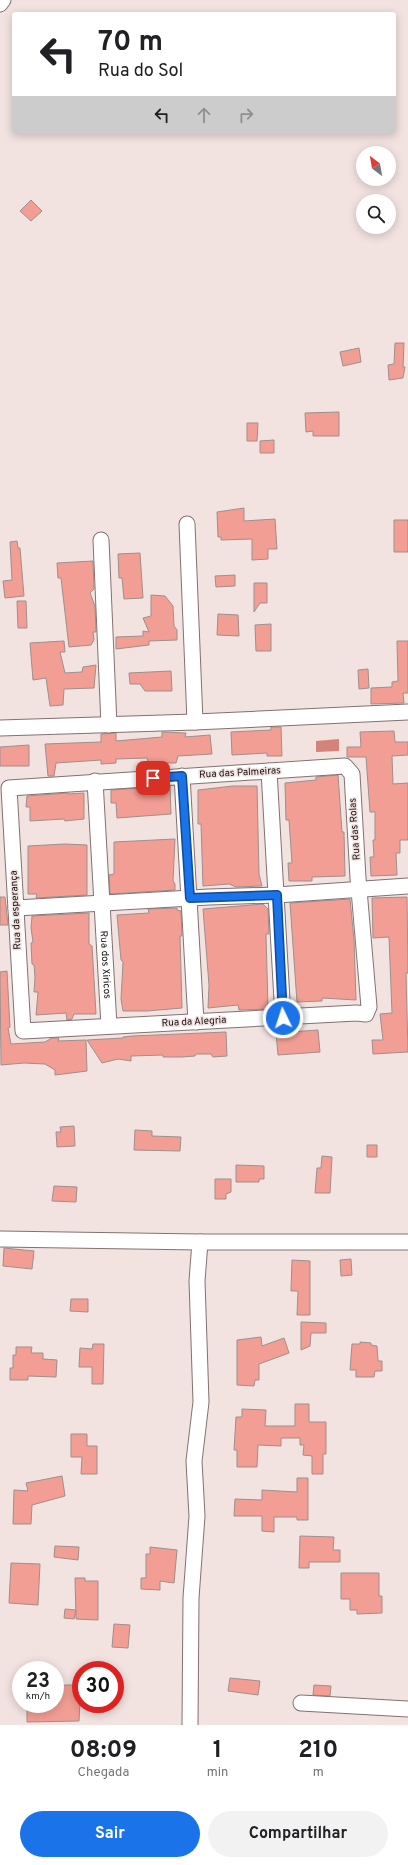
<!DOCTYPE html>
<html lang="pt">
<meta charset="utf-8">
<style>
body{margin:0;font-family:Overpass,sans-serif;background:#f2f2f2;color:#202124;height:100vh;display:flex;flex-direction:column;font-size:15px;white-space:nowrap}
*{box-sizing:border-box;margin:0}
p{font-size:13px;color:#757577}
.icon{flex:none;width:22px;height:22px;fill:none;stroke:currentColor;stroke-width:2;stroke-linecap:round;stroke-linejoin:round}
.map{position:relative;height:1725px;overflow:hidden}
.drawer{display:flex;flex-direction:column;background:#fff;flex:1}
.drawer>*{flex:none}
.hud{position:absolute;left:12px;top:12px;width:384px;height:122px;border-radius:4px;box-shadow:0 2px 10px #0003;background:#fff;color:#202124;overflow:hidden}
.needle{width:26px;rotate:329deg}
.buttons{position:absolute;left:356px;top:146px;display:grid;gap:8px}
.buttons a{display:grid;place-items:center;width:40px;height:40px;border-radius:50%;background:#fff;box-shadow:0 2px 10px #0003;font-size:20px}
.speed{position:absolute;left:12px;top:1661px;display:flex;gap:8px;font-size:20px;font-weight:700;text-align:center}
.speed>*{display:grid;place-content:center;width:52px;height:52px;border-radius:50%;background:#fff;box-shadow:0 2px 10px #0003;line-height:1}
.speed small{font-size:10px;font-weight:400}
.speed .limit{border:6px solid #d22;background:#fff;color:#111}
.pin{position:absolute;display:grid;place-items:center;width:34px;height:34px;color:#fff;margin:-17px;border-radius:8px;box-shadow:0 2px 6px #0006}
.me{position:absolute;width:44px;margin:-22px;rotate:356deg;stroke-linejoin:round;filter:drop-shadow(0 0 3px #0008)}
.turn{display:flex;align-items:center;gap:14px;height:84px;padding:0 20px;font-size:18px}
.turn .icon{width:52px;height:52px;stroke-width:2.5}
.turn b{display:block;font-size:28px;line-height:34px}
.lanes{display:flex;align-items:center;height:38px;padding:0 20px;background:#0003;justify-content:center;gap:20px;direction:ltr}
.lanes .off{opacity:.35}
.eta{display:flex;justify-content:space-evenly;align-items:center;height:68px;text-align:center}
.eta b{font-size:24px;font-weight:700;line-height:28px}
.action{display:flex;gap:8px;margin-top:auto;padding:8px 20px}
.action a{flex:1;height:46px;border-radius:24px;background:#1a73e8;color:#fff;font-size:16px;font-weight:700;line-height:46px;text-align:center}
.action a+a{background:#f2f2f2;color:#202124}
.map>svg:first-child{display:block}
</style>
<div class="map">
<svg width="408" height="1725" viewBox="0 0 408 1725">
<rect width="100%" height="100%" fill="#f2e2e0"/>
<path fill="#d4837a" d="M339 739V751L316 752V741Z"/>
<path fill="#f29e94" stroke="#9e8f8d" d="M31 200 42 211 31 221 20 211Z
M395 343H404L403 367H405L403 378 389 380 388 365 394 364Z
M359 348 361 362 343 366 340 352Z
M339 412V436H313V431L306 432 305 413Z
M247 423H258L257 441H247Z
M274 440V453H260V441Z
M244 508V521L275 519 277 549H268V559L252 560V539L221 540V537H218L217 512Z
M394 520H408V552H394Z
M17 541 18 548H20L24 596 5 598 3 581 12 580 10 542Z
M140 553 143 598 124 599 122 578H119L118 554Z
M93 561 94 589 90 593 95 606 96 632H93L94 640 91 645 69 647 61 578H58L57 563Z
M235 575V586L216 587 215 576Z
M254 583H267V603H260L254 612Z
M151 595 165 596 173 606 174 626 177 630V640L149 641V645L116 649V637L143 636V631L149 632 143 618 151 616Z
M17 601H26L27 628H18Z
M218 614 238 615 239 636 217 635Z
M271 624V651H256L255 625Z
M64 641 65 652H60L65 673 82 672 83 667 96 665 94 688 64 689 63 705 50 706 46 678 33 680 30 643Z
M397 641H408V693H403L404 703 371 704V688L392 687V682L398 681Z
M368 669 369 688 359 689 358 670Z
M171 671 172 691H145L140 684H130L129 673Z
M271 727H281L282 756H267V753L232 755 231 732 271 730Z
M394 731 395 742H408V755L392 756 393 784 408 783V840H400V853H396L397 875 371 876 370 857H374L373 840H375V812H370L366 757H347V747H361L360 732Z
M162 732 186 733 185 737 210 735 212 754 178 756 176 763H148L147 758 116 759V763L101 764V760L56 763 54 776H48L45 744 101 742V734L116 733V741L162 737Z
M29 745V766H0V747Z
M338 775 342 832H344L345 876 312 877V881H289L288 863H292L289 820H286L285 783 316 780V777Z
M170 786 171 814 117 818 116 803H111V790Z
M233 786H257L259 874 262 886 236 887 229 884 203 886 201 824H198V790Z
M68 793V794L84 793V819L65 821 64 819 30 821V807H26L27 796Z
M175 839 173 881 175 884V890L110 894 109 875 114 874V842Z
M65 844 87 845V895L36 898 37 894H28V846Z
M0 897H5L8 925H0Z
M407 897 408 973H406L408 1052 373 1054 372 1040H383L380 1014 392 1013 389 937 373 938 372 898Z
M350 899 354 940 356 1000 322 998V1001L297 1002 290 903Z
M263 904 268 909 269 934H266L268 1009 239 1010 238 1005 208 1008 209 985 203 909Z
M177 908V910L181 911 182 936H180L182 1008 147 1011H123L121 999 123 962 121 960 117 915 149 913 148 909Z
M89 913V944L92 946 93 962 96 1014H74L72 1019 67 1020 66 1013 36 1015 38 992H34L35 977 34 965 32 964 31 943 33 942 31 928 32 916Z
M7 971 10 1027 8 1028 11 1044 45 1042 52 1038H59L58 1041 86 1040 87 1071 55 1075V1070L45 1064 24 1063 1 1065 0 972Z
M318 1030 320 1052 278 1055 276 1033Z
M226 1032 227 1056 213 1057 211 1054H196L195 1056 182 1057H163V1055L131 1056V1061L118 1059 102 1063 87 1040 123 1038V1037L132 1036Z
M74 1126 75 1146 57 1147 56 1132H61L60 1127Z
M135 1130 152 1131V1136L181 1137 180 1151 134 1150Z
M367 1145H377V1157H367Z
M322 1156 332 1157 330 1193H315L317 1168H321Z
M236 1165 264 1166V1179H259V1182H236Z
M215 1179H231V1192L226 1194V1199H215Z
M54 1186 77 1187 76 1202 52 1201Z
M4 1248 34 1251 32 1269 3 1266Z
M351 1259 352 1275 341 1276 340 1260Z
M292 1260 310 1261V1315H297L298 1291H291Z
M71 1299H88V1312L70 1311Z
M301 1322 326 1323V1333H311L310 1346 301 1350Z
M261 1337 262 1346 284 1338 289 1353 259 1364V1380H255L254 1386 237 1385V1340Z
M360 1342 371 1343V1345L377 1346 378 1361H382V1371H375L374 1377H356V1370H350L352 1344H360Z
M93 1344H104L103 1384H92V1367H79L80 1348 92 1349Z
M16 1347H32L31 1353H43V1359L57 1360 56 1377 28 1376V1380H10V1368H13V1355H16Z
M295 1404H309V1422H326V1454H323V1474H312V1456L303 1455 304 1445H300V1438H281V1446L258 1445 257 1467H237V1450H234L236 1417H242V1409L266 1410 265 1426H295Z
M71 1434H87V1446H97V1474H81L82 1457H71Z
M62 1476 65 1496 32 1505 31 1524H13L14 1490 28 1491 26 1483Z
M297 1478H308V1520H297V1517H274V1532L262 1531V1516H234L235 1499 262 1500V1490L297 1492Z
M300 1536 334 1537 333 1550H340V1562H309V1568H299Z
M55 1546 79 1547 78 1560 54 1557Z
M150 1547 177 1550 174 1583 160 1581V1590L141 1589V1578H146V1554H150Z
M11 1563 40 1564 38 1605 9 1603Z
M341 1573H379V1596H382V1613L357 1614V1610H350V1599H341Z
M75 1578H85V1581H98V1620L76 1619Z
M65 1609 76 1610 74 1619 64 1618Z
M114 1624 130 1625 128 1648 112 1647Z
M230 1678 260 1681 258 1695 228 1691Z
M67 1685H81L79 1721 27 1722V1709H37L38 1704H55L56 1686Z
M314 1685 331 1686 330 1696 313 1695Z"/>
<g fill="none" stroke-linecap="round" stroke-linejoin="round">
<defs>
<g id="minor">
<path d="M0 4 3 0"/>
<path d="M187 524 195 722"/>
<path d="M101 540 109 725"/>
<path d="M0 728 195 722 408 712"/>
<path d="M345 766 352 774 358 878 369 1007 366 1014 356 1013 23 1031 9 788Z"/>
<path d="M269 771 283 1018"/>
<path d="M182 776 196 1022"/>
<path id="s1" d="M95 781 109 1026"/>
<path d="M16 908 209 897 277 895 408 886"/>
<path d="M0 1239 200 1242H408"/>
<path d="M301 1703 408 1709"/>
<path d="M190 1725 191 1598 197 1516 194 1461 201 1402 197 1281 200 1242"/>
</g>
</defs>
<use href="#minor" stroke="#817270" stroke-width="17"/>
<use href="#minor" stroke="#fff" stroke-width="15"/>
</g>
<g fill="none" stroke-linecap="round" stroke-linejoin="round">
<defs>
<path id="route" d="M153 778 182 776 190 898 277 895 283 1018"/>
</defs>
<use href="#route" stroke="#114b97" stroke-width="10"/>
<use href="#route" stroke="#1a73e8" stroke-width="7"/>
</g>
<g text-anchor="middle" dominant-baseline="central" stroke-width="3" stroke-linejoin="round" paint-order="stroke">
<g font-size="10" fill="#171111" stroke="#f2e2e0">
<text transform="translate(240 773) rotate(-3)">Rua das Palmeiras</text>
<text transform="translate(355 829) rotate(-94)">Rua das Rolas</text>
<text transform="translate(16 910) rotate(-93)">Rua da esperança</text>
<text stroke="none"><textPath href="#s1" startOffset="184">Rua dos Xiricos</textPath></text>
<text transform="translate(194 1022) rotate(-3)">Rua da Alegria</text>
</g>
</g>
</svg>
<div class="buttons">
<a><svg class="needle" viewBox="-14 -14 28 28"><path d="M0-13l5 13h-10z" fill="#e53935"/><path d="M0 13l5-13h-10z" fill="#757577"/></svg></a>
<a><svg class="icon" aria-label="search" viewBox="0 0 24 24"><circle cx="10" cy="10" r="6"/><path d="M15 15l6 6"/></svg></a>
</div>
<div class="speed"><div>23<small>km/h</small></div><div class="limit">30</div></div>
<div class="pin" style="left:153px;top:778px;background:#d93025"><svg class="icon" aria-label="arrive" viewBox="0 0 24 24"><path d="M6 21V4h12l-3 4 3 4H6"/></svg></div>
<svg class="me" style="left:283px;top:1018px" viewBox="-20 -20 40 40"><circle r="17" fill="#1a73e8" stroke="#fff" stroke-width="3"/><path d="M0-11L8 9 0 5-8 9z" fill="#fff"/></svg>
<div class="hud">
<div class="turn"><svg class="icon" aria-label="left" viewBox="0 0 24 24"><path d="M17 20v-9H6M10 6l-5 5 5 5"/></svg><div><b>70 m</b>Rua do Sol</div></div>
<div class="lanes"><svg class="icon" aria-label="left" viewBox="0 0 24 24"><path d="M17 20v-9H6M10 6l-5 5 5 5"/></svg><svg class="icon off" aria-label="ahead" viewBox="0 0 24 24"><path d="M12 20V5M6 11l6-6 6 6"/></svg><svg class="icon off" aria-label="right" viewBox="0 0 24 24"><path d="M7 20v-9h11M14 6l5 5-5 5"/></svg></div>
</div>
</div>
<section class="drawer">
<div class="eta">
<div><b>08:09</b><p>Chegada</p></div>
<div><b>1</b><p>min</p></div>
<div><b>210</b><p>m</p></div>
</div>
<div class="action"><a>Sair</a><a>Compartilhar</a></div>
</section>
